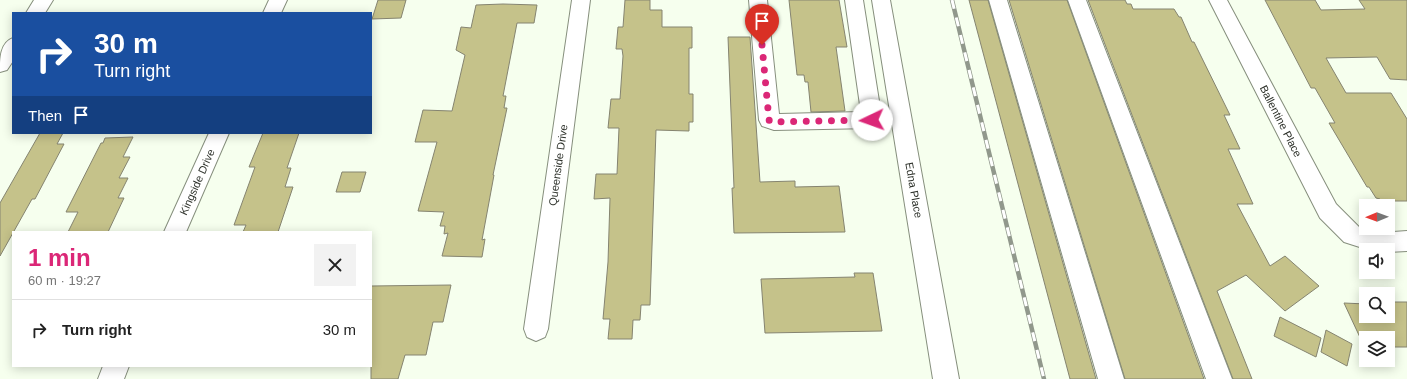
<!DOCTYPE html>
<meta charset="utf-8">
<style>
body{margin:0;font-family:Arial,sans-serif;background:#f2f2f2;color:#222;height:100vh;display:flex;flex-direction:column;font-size:15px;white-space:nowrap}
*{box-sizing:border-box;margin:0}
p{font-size:13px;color:#767676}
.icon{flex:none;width:22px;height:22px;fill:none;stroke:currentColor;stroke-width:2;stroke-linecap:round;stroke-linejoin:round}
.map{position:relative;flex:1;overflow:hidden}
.panel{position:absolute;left:12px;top:231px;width:360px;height:136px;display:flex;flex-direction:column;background:#fff;border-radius:0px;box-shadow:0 2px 10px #0003}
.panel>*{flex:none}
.banner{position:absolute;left:12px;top:12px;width:360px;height:122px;border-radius:0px;box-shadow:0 2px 10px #0003;background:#1a4fa0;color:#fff;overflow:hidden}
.needle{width:26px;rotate:269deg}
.tools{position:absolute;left:1359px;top:199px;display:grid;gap:8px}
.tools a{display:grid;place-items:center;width:36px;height:36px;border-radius:0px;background:#fff;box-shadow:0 2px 10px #0003;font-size:20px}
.pin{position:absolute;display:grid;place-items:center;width:34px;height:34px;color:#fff;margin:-41px -17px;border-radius:50% 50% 50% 0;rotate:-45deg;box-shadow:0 0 4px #0007}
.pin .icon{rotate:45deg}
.me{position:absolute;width:44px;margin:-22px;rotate:267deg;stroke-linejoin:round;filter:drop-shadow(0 0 3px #0008)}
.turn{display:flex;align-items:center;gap:14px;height:84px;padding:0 16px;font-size:18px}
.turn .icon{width:52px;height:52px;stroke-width:2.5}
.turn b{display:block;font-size:28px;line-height:34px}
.then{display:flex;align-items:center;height:38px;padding:0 16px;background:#0003;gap:8px;font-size:15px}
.round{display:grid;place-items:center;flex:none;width:42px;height:42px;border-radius:0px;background:#f2f2f2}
.overview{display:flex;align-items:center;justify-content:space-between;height:68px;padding:0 16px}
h1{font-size:24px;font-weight:700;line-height:30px;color:#db2777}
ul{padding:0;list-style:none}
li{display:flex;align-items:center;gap:12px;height:60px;padding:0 16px;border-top:1px solid #e0e0e0}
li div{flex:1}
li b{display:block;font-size:15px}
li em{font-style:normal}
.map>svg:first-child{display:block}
</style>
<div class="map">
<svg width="1407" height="379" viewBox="0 0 1407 379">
<rect width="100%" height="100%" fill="#f6ffee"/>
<path fill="#c5c28a" stroke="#858470" d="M378 0H406L401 18 372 19Z
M625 0H650V10H662V27H692V48H689V94H693V122H689V131L656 130 650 305H641L640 320H633L632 339H608L610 319H603L608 262 610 198 594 199 596 174H617L619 128H608L611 99H620L623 56 622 49H616L618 27H623Z
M789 0H839L847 47H836L845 111 811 112 808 82H805L804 75H797Z
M969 0H988L1096 379H1070Z
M1009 0H1067L1204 379H1125Z
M1088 0H1125L1127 4H1131L1133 9H1174L1179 17H1181L1192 42H1194L1230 115H1224L1240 149H1228L1253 204H1237L1270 266 1285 256 1319 286 1285 311 1246 275 1217 291 1252 379H1233Z
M1265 0H1315L1321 10 1365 9 1359 0H1407V80L1390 79 1377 57 1326 58 1346 93H1391L1407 119V201H1382L1380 199 1376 198 1369 187H1367L1329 123H1335L1315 88H1311Z
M503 4 537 5 534 23H517L503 96H506L504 108H507L493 175H494L482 240 485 239 482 257 442 256 448 233 444 234 445 226H440L444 212 418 211 437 142H415L423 110 452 111 465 55 456 50 461 27 471 28 476 5Z
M728 37H750L760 182 795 181V187L839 186 845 232 734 233 732 188H734Z
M40 133H63L57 144H64L35 199H32L0 256V203Z
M263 133H299L287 168H291L285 187H293L278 232H243L246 225H234L255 167H249Z
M133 137 123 157H130L119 178H128L118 198H124L108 232H68L78 212H66L101 143H103L105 138Z
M342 172H366L360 192H336Z
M854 273H873L882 331 765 333 761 279 855 277Z
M451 285 443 322H433L426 355H405L398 379H371V286Z
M1388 302H1407V347H1388V338H1366V346H1364L1344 303 1366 304V316H1388Z
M1280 317 1321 338 1316 357 1274 336Z
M1326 330 1352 344 1347 366 1321 352Z"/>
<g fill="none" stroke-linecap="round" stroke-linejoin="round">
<defs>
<path id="minor" d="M34 0H53L45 13H26Z
M269 0H287L281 13H263Z
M572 0H590L548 329 545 337 536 341 527 337 524 329Z
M749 0H767L779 114 861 112 845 0H863L882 120 879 126 872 128 774 130 762 126 759 120Z
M872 0H890L959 379H933Z
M989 0H1007L1124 379H1098Z
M1068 0H1086L1232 379H1206Z
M1209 0H1227L1336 204 1359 227 1379 233 1407 231V251L1388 252V250H1369L1344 242 1320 218Z
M13 38V61L7 70 0 72C0 58 0 43 13 38Z
M209 133H229L186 232H164Z
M103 366H129L124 379H98Z"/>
</defs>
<use href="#minor" stroke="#868f7d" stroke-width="2"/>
<use href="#minor" fill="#fff" fill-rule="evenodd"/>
<defs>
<path id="rail" d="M952 0 1044 379"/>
</defs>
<use href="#rail" stroke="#91988c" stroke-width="4.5"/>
<use href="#rail" stroke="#fff" stroke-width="3" stroke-dasharray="9" stroke-linecap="butt"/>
</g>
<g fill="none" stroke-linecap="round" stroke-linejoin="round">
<path stroke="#db2777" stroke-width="7" stroke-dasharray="0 12.6" d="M762 45 769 120 771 122 872 120"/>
</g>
<g text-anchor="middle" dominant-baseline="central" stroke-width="3" stroke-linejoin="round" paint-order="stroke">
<g font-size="11" fill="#2d312a" stroke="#fff">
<text transform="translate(1281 121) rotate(63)">Ballentine Place</text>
<text transform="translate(558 165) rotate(-82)">Queenside Drive</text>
<text transform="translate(197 182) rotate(-66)">Kingside Drive</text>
<text transform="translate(914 190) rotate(80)">Edna Place</text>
</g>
</g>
</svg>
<div class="tools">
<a><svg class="needle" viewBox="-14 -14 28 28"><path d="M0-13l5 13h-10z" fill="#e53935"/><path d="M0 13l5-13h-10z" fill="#767676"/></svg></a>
<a><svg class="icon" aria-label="sound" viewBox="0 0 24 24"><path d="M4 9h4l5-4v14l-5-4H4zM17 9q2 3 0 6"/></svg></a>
<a><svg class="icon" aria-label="search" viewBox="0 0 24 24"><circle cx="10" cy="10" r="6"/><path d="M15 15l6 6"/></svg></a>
<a><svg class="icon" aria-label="layers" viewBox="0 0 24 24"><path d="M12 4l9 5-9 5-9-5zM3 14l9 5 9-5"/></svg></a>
</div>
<div class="pin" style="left:762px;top:45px;background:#d93025"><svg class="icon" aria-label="arrive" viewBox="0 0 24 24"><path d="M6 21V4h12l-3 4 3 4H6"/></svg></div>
<svg class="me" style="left:872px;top:120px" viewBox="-20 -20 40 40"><circle r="19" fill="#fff"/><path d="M0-13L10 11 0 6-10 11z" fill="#db2777"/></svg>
<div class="banner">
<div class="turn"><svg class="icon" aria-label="right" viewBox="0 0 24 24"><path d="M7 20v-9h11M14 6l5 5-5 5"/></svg><div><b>30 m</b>Turn right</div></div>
<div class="then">Then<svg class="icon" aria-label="arrive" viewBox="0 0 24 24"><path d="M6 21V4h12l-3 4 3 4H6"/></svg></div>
</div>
<section class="panel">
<div class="overview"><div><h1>1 min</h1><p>60 m · 19:27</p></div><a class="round"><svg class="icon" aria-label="close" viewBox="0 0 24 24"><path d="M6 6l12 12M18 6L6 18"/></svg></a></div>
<ul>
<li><svg class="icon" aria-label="right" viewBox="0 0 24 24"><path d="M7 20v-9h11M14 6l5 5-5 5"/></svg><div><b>Turn right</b></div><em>30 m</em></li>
</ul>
</section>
</div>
